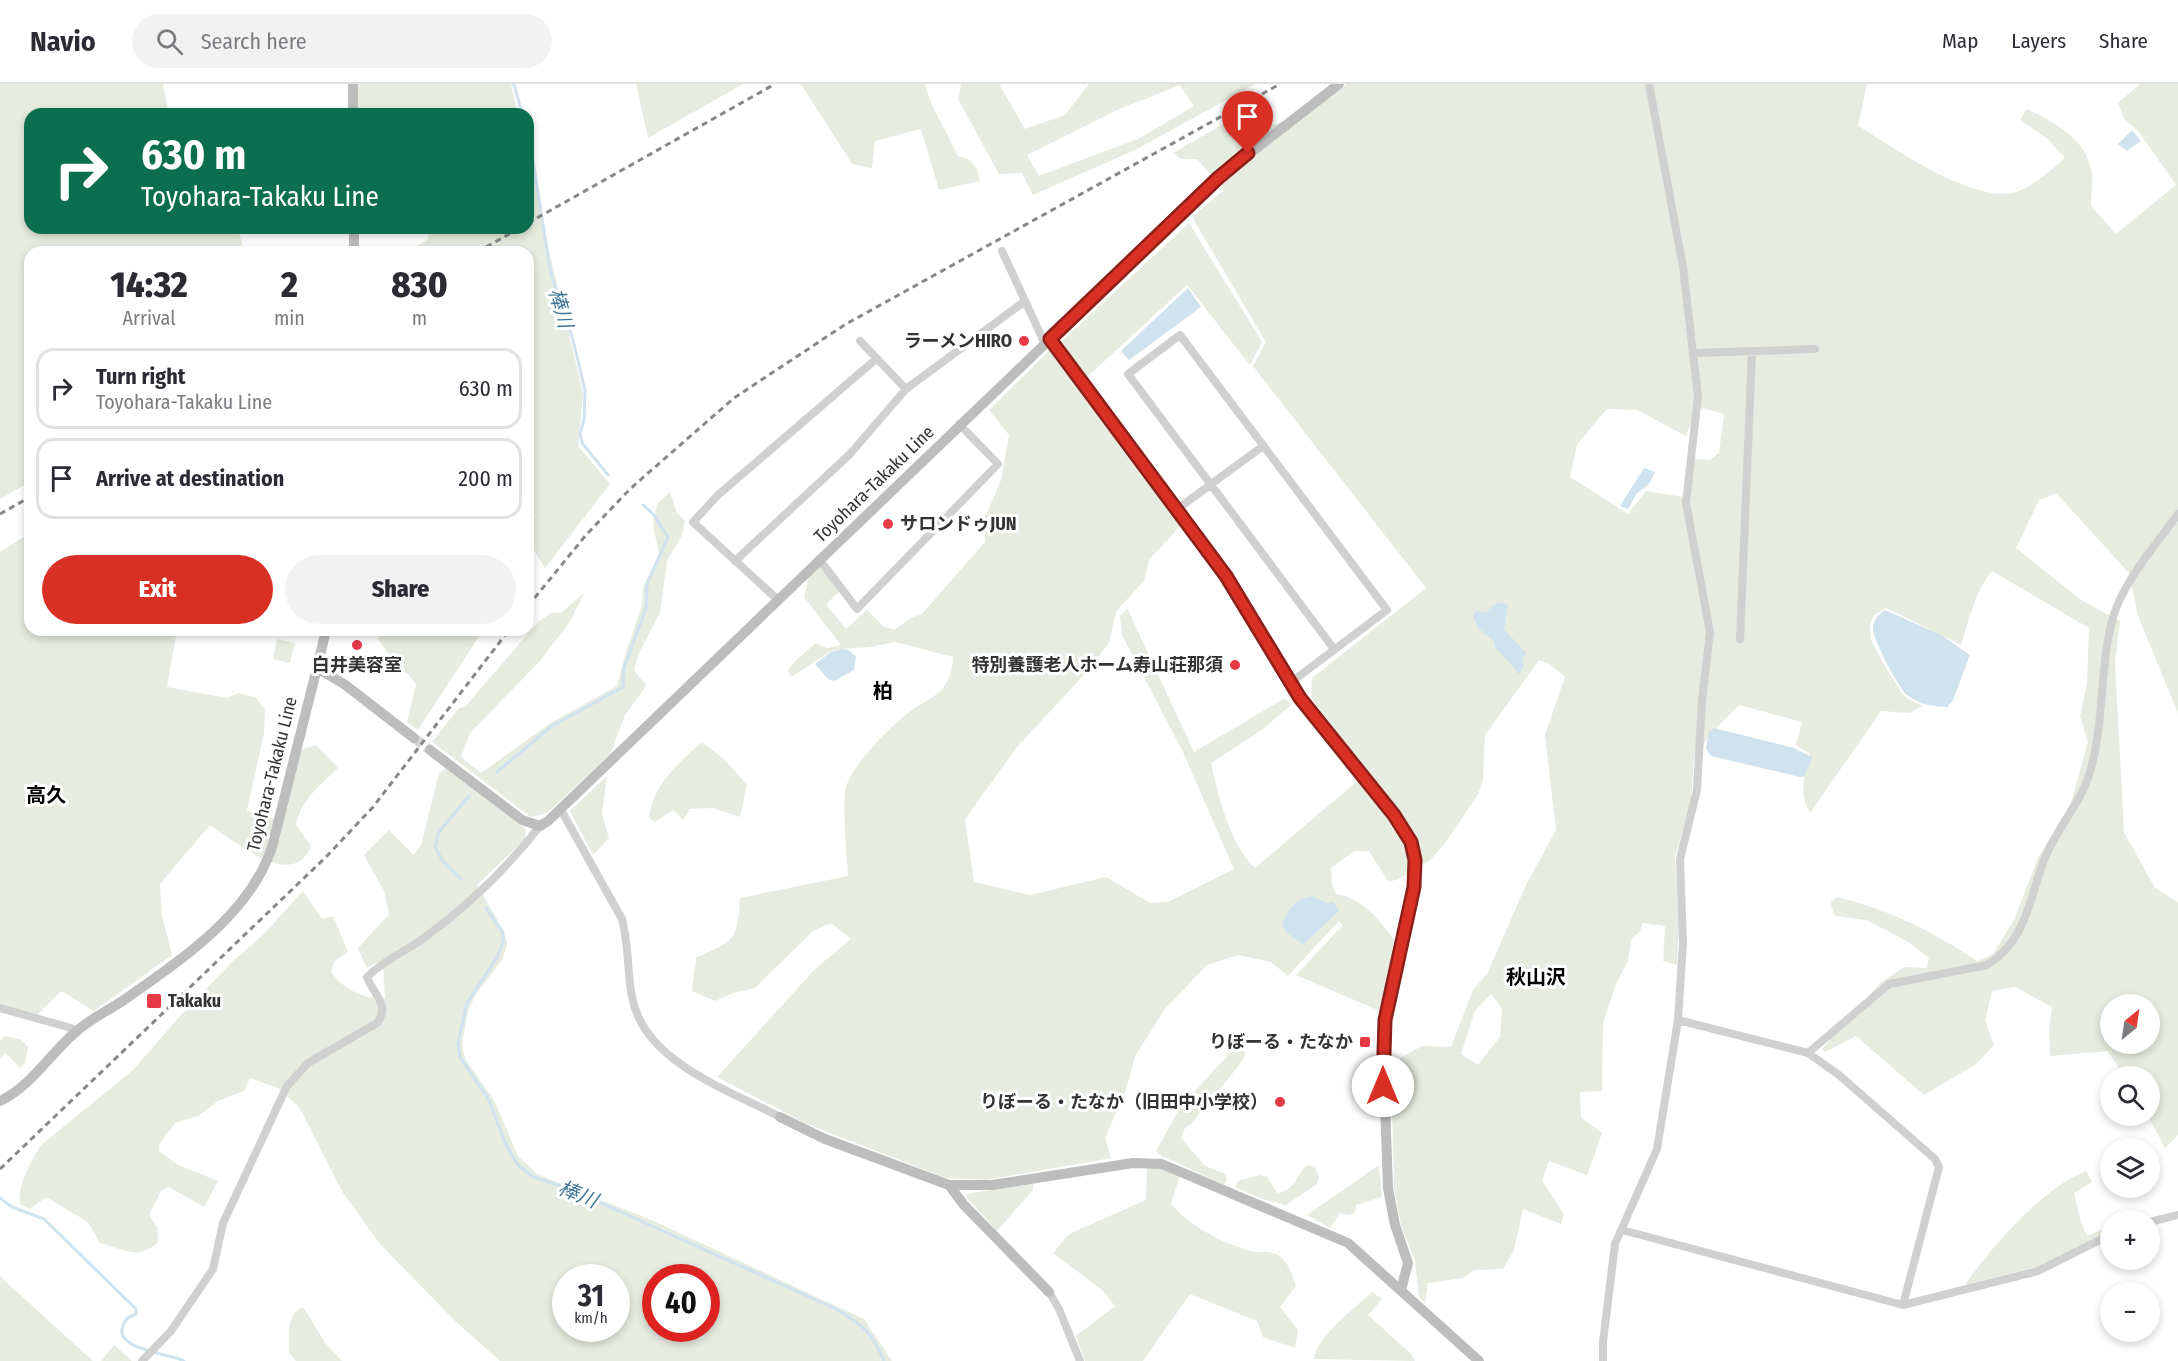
<!DOCTYPE html>
<meta charset="utf-8">
<style>
body{margin:0;font-family:"Fira Sans Condensed","Noto Sans JP",sans-serif;background:#f2f2f3;color:#2b2b33;height:100vh;display:flex;flex-direction:column;font-size:22px;white-space:nowrap}
*{box-sizing:border-box;margin:0}
p{font-size:20px;color:#7c7c81}
.icon{flex:none;width:33px;height:33px;fill:none;stroke:currentColor;stroke-width:2;stroke-linecap:round;stroke-linejoin:round}
.map{position:relative;flex:1;overflow:hidden}
.panel{position:absolute;left:24px;top:162px;width:510px;height:390px;display:flex;flex-direction:column;background:#fff;border-radius:18px;box-shadow:0 3px 9px #0003}
.panel>*{flex:none}
.banner{position:absolute;left:24px;top:24px;width:510px;height:126px;border-radius:18px;box-shadow:0 3px 9px #0003;background:#0b6e4f;color:#fff;overflow:hidden}
.needle{width:39px;rotate:30deg}
.buttons{position:absolute;left:2100px;top:910px;display:grid;gap:12px}
.buttons a{display:grid;place-items:center;width:60px;height:60px;border-radius:50%;background:#fff;box-shadow:0 3px 9px #0003;font-size:30px}
.speed{position:absolute;left:552px;top:1180px;display:flex;gap:12px;font-size:30px;font-weight:700;text-align:center}
.speed>*{display:grid;place-content:center;width:78px;height:78px;border-radius:50%;background:#fff;box-shadow:0 3px 9px #0003;line-height:1}
.speed small{font-size:15px;font-weight:400}
.speed .limit{border:9px solid #d22;background:#fff;color:#111}
.pin{position:absolute;display:grid;place-items:center;width:51px;height:51px;color:#fff;margin:-62px -26px;border-radius:50% 50% 50% 0;rotate:-45deg;box-shadow:0 0 6px #0007}
.pin .icon{rotate:45deg}
.me{position:absolute;width:66px;margin:-33px;rotate:0deg;stroke-linejoin:round;filter:drop-shadow(0 0 4px #0008)}
.turn{display:flex;align-items:center;gap:21px;height:126px;padding:0 18px;font-size:27px}
.turn .icon{width:78px;height:78px;stroke-width:2.5}
.turn b{display:block;font-size:42px;line-height:51px}
.eta{display:flex;justify-content:space-evenly;align-items:center;height:102px;text-align:center}
.eta b{font-size:36px;font-weight:800;line-height:42px}
.action{display:flex;gap:12px;margin-top:auto;padding:12px 18px}
.action a{flex:1;height:69px;border-radius:36px;background:#d93025;color:#fff;font-size:24px;font-weight:800;line-height:69px;text-align:center}
.action a+a{background:#f2f2f3;color:#2b2b33}
ul{padding:0;list-style:none}
li{display:flex;align-items:center;gap:18px;height:81px;margin:0 12px 9px;padding:0 6px;border:3px solid #e1e1e2;border-radius:18px}
li div{flex:1}
li b{display:block;font-size:22px}
li em{font-style:normal}
header{display:flex;align-items:center;gap:36px;box-sizing:border-box;height:84px;padding:0 30px;background:#fff;border-bottom:2px solid #e1e1e2}
header strong{font-size:28px}
nav{display:flex;gap:33px;margin-inline-start:auto;font-size:21px}
.search{width:420px;height:54px;background:#f2f2f3;display:flex;align-items:center;gap:15px;box-sizing:border-box;padding:0 21px;border-radius:33px;color:#7c7c81;font-size:22px}
.map>svg:first-child{display:block}
</style>
<header>
<strong>Navio</strong>
<div class="search"><svg class="icon" aria-label="search" viewBox="0 0 24 24"><circle cx="10" cy="10" r="6"/><path d="M15 15l6 6"/></svg>Search here</div>
<nav><a>Map</a><a>Layers</a><a>Share</a></nav>
</header>
<div class="map">
<svg width="2178" height="1277" viewBox="0 0 2178 1277">
<rect width="100%" height="100%" fill="#fff"/>
<path fill="#e6ecdf" fill-rule="evenodd" d="M0 0H163L168 26 173 30H30V144H238L244 168H30V398L0 415Z
M358 0H511L518 30H358Z
M636 0H743L648 54Z
M801 0H925L930 17 958 72C972 76 978 82 980 97L939 106 921 45 875 57 872 84 852 80Z
M961 0H999L1025 45 1065 31 1089 0H1255L1137 65 1033 111 1022 89 999 90 958 15ZM1180 1 1194 22 1138 55 1039 92 1027 71 1117 26Z
M1347 0H1867L1858 42C1897 65 1966 116 2012 109 2027 107 2053 85 2065 74L2049 56 2020 36 2027 25C2055 39 2086 54 2092 89 2093 99 2091 112 2091 122L2116 150 2176 101 2139 48 2124 35 2118 19 2140 0H2178V629L2138 532 2129 489 2056 409 2039 416 2016 464 2081 516 2120 537 2115 578 2124 748 2155 804 2178 818V1051L2165 1064 2148 1032 2150 993H2124L2108 967 2050 972 2049 945 2052 923 2015 903 1992 907 1985 937 1994 961 1976 980 1924 1011 1856 952 1825 968 1822 965 1880 899 1904 883 1927 884 1929 874 1910 859 1867 836 1835 832 1830 818 1837 813C1888 825 1934 848 1977 877L1993 870 2014 836 2038 774 2071 719 2088 658 2080 632 2087 599 2089 544 1992 487C1975 507 1969 536 1961 561L1886 524 1874 531 1870 541 1871 556 1883 579 1905 613 1923 622 1909 629 1881 627 1810 729C1799 708 1803 691 1810 670L1796 661 1802 638 1739 621 1712 648 1694 674 1691 717 1675 773 1679 843 1677 881 1663 877 1665 842 1643 839 1640 847 1631 856 1628 877 1616 900 1603 939 1602 1007 1580 1008 1581 1033 1602 1049 1587 1091 1549 1077 1542 1097 1564 1130 1561 1140 1523 1125 1514 1166 1503 1185 1474 1186 1463 1194 1428 1199 1425 1219 1419 1213 1415 1177 1401 1141 1394 1104 1391 979 1422 962 1451 963 1473 906 1487 890 1526 801 1556 746 1545 651 1565 593 1548 579 1539 576 1485 651 1483 696 1478 710 1443 762 1429 777 1397 796 1388 797 1369 767H1354L1331 784 1332 800 1336 810C1365 815 1379 836 1396 858L1380 927 1296 891 1343 841 1339 837 1288 892 1271 878 1238 871 1207 881 1165 925 1135 972 1126 1006 1105 1054 1111 1074 986 1096 946 1094 807 1040 717 993 815 885 851 855 831 839 813 847 755 904 733 909 715 917 692 907 696 874C735 856 737 858 740 814L848 792C847 774 841 713 847 700 857 676 884 650 903 633 928 611 950 615 953 573L895 558 870 563 841 565 831 567 791 593 788 586 797 575 816 559 827 564 841 561 804 513 809 492 819 482 840 507 826 520 846 545 867 526 883 542 894 546 911 534 922 530 985 458 984 436 1001 396 1009 351 989 326 1050 266 1182 440 1149 476 1145 495 1116 528 1109 559 1083 592 1017 663 965 735 974 798 1030 811 1106 793 1150 819 1168 818 1234 785 1183 668 1122 551 1120 532 1127 524 1194 668 1285 614 1291 621 1262 646 1211 679C1218 711 1230 761 1255 784L1368 688 1311 614 1312 594 1426 504 1253 282 1266 258 1192 133 1224 106 1197 75H1181L1173 69 1235 33 1264 43 1306 31ZM1703 324 1724 330 1719 369 1710 376 1694 375 1690 414 1646 407 1628 430 1570 393 1577 360 1607 325 1637 326 1686 352 1692 336ZM1320 815 1339 827 1303 861 1282 840 1294 819ZM1491 910 1502 925 1500 953 1478 981 1461 970 1475 927ZM2110 921H2150V960H2110Z
M528 61 543 141 583 309 578 362 610 400 545 484 528 457 535 431 528 418V168H407L428 155 429 144H528Z
M1189 139 1262 258 1250 281 1187 201 1086 294 1062 257Z
M670 408 677 429 685 437 682 451 667 477 660 529 639 569 634 586 646 602 625 631 610 671 547 729 531 733 432 658 459 624 465 623 538 538 551 529H561L585 508 569 539 540 577 470 649 461 673 481 689 552 638 617 602 625 571 642 521 643 503 659 470 653 441 657 420Z
M30 449V546H177L167 603 227 614 239 609 256 614 265 626 264 649 247 727 280 737 300 666 316 661 338 684C320 702 301 715 296 741L311 762C293 808 234 757 210 741L160 800 162 831 172 871 94 927 61 907 36 932 0 921V468Z
M381 546H483L418 646 407 638 416 601 409 591 399 585 378 555Z
M277 555 295 559 290 579 273 575Z
M702 658 724 675 747 701 740 733 713 724 690 725 683 736 673 726 655 738 649 734C653 701 678 679 702 658Z
M446 684 526 746 525 755 477 801 504 847 507 861 502 876 476 910 468 927 462 960 465 975 494 1016 518 1072 537 1090 658 1139 864 1235 892 1277H500L453 1235 380 1160 343 1109 299 1023 278 1004 250 994 244 1007 218 1017 198 1032 175 1039 160 1059 159 1067 178 1081 218 1097 204 1123 169 1103 161 1107 149 1131 158 1145V1158C139 1177 123 1165 100 1159L88 1138 46 1113 30 1125 20 1120C17 1103 31 1077 40 1062L133 986 182 930 233 877 264 850 303 807 322 835 333 832 348 868 334 878 331 888C343 905 364 916 385 914L383 885 376 879 367 884 358 864 389 830 384 807 364 771 389 746 414 771 421 761 439 689ZM566 1194H616V1245H566ZM656 1194H706V1245H656Z
M607 692 602 730 609 754 593 771 570 727Z
M4 952 20 955 28 963 25 979 20 984 6 969 0 974V957Z
M1243 961 1245 971 1240 980 1192 1039 1185 1044 1181 1054 1205 1082 1225 1090 1227 1095 1224 1101 1160 1071 1156 1067 1180 1024 1236 962Z
M1308 1081 1315 1084 1319 1092 1317 1100 1286 1121 1262 1115 1235 1103 1238 1097 1259 1091 1267 1093 1277 1109C1300 1104 1294 1090 1308 1081Z
M1379 1081 1382 1113 1356 1121 1355 1128 1349 1131 1340 1129 1330 1144 1307 1131Z
M1159 1083 1180 1091 1171 1120C1190 1142 1222 1159 1250 1167 1260 1170 1272 1165 1281 1173 1289 1180 1293 1193 1296 1202L1280 1223 1298 1246 1295 1264 1263 1253 1257 1237 1190 1210 1143 1277H1085L1076 1252 1115 1222 1102 1206 1053 1169 1069 1150 1146 1116 1147 1084Z
M2086 1087 2092 1098 2074 1109 2081 1138 2087 1152 2104 1145 2105 1150 2048 1180 1965 1201C1989 1165 2045 1102 2086 1087Z
M1033 1099V1106L997 1147 968 1115 966 1110Z
M0 1191 6 1198 93 1277H0Z
M1372 1208 1382 1215 1368 1231 1411 1270 1415 1277 1314 1275C1316 1253 1356 1223 1372 1208Z
M303 1223 326 1260 342 1277H296L289 1269C290 1254 285 1230 303 1223Z
M114 1261 132 1277H101Z"/>
<path fill="#cfe2ee" d="M2132 46 2141 57 2127 67 2118 60Z
M1188 204 1201 223 1129 276 1121 267Z
M1644 384 1655 388 1649 400 1637 409 1628 425 1620 422Z
M1497 519 1508 520 1504 545 1526 569 1522 576 1524 583 1519 590 1495 563 1494 557 1478 544 1473 531 1475 527 1486 528Z
M1885 526 1941 551 1970 571 1953 616 1947 623C1933 623 1919 620 1907 611 1899 605 1872 554 1873 545 1873 536 1878 531 1885 526Z
M842 565 849 566 856 573 854 586 834 597 828 595 815 580 831 568Z
M1714 644 1794 664 1812 673 1805 692 1800 693 1711 672 1706 664 1709 648Z
M1313 812 1327 819 1333 818 1339 827 1303 861 1286 848 1282 840C1289 825 1295 814 1313 812Z"/>
<g fill="none" stroke-linecap="round" stroke-linejoin="round">
<path stroke="#cfe2ee" stroke-width="3" d="M514 0 522 30
M528 47 551 190 573 256 585 306 584 336 580 349 582 359 608 391
M497 688 552 642 623 603 624 584 646 524 647 500 668 453 653 430 643 421
M461 795 442 776 435 762 439 748 469 712
M486 824 503 849V858L498 872 467 919 458 959 460 973 489 1016 505 1059 517 1080 533 1093 570 1105 836 1225C863 1241 872 1248 884 1277
M0 1114 12 1123 44 1135 136 1225V1230C129 1233 125 1235 123 1242 113 1266 172 1270 184 1277"/>
<path stroke="#d6d6d6" stroke-width="10" stroke-dasharray="10 5" stroke-linecap="butt" d="M414 654 430 666"/>
<path stroke="#d0d0d0" stroke-width="8" d="M1002 167 1045 260
M860 257 906 305
M1694 269 1815 265
M1176 426 1263 362
M819 475 857 525 998 380 959 340
M735 477 850 370 906 305 1025 217
M777 515 693 438 718 411 876 275
M1740 555 1752 267
M1290 599 1387 526 1180 251 1128 290 1334 565
M561 726 622 835C629 861 627 887 632 913 644 978 727 1005 780 1033
M0 924 78 946
M1678 936 1808 969 1839 991 1935 1075 1939 1083 1903 1221
M1808 969 1889 900 1987 881C2026 857 2029 816 2044 776 2056 745 2080 721 2090 688 2105 637 2099 580 2114 530 2126 494 2156 461 2178 430
M2150 1138 2178 1131
M1622 1146 1903 1221 2038 1187 2110 1151
M1049 1208 1059 1225 1080 1277
M142 1277 171 1247 213 1185 223 1139 287 1002 308 979 377 939C391 921 373 910 367 893 383 877 406 867 424 854 466 823 508 783 540 742
M1603 1277V1258L1615 1160 1657 1065 1678 936 1683 859 1680 775 1697 706 1702 616 1710 548 1686 419 1698 312 1683 183 1649 0"/>
<path stroke="#bdbdbd" stroke-width="10" d="M353 0V30
M354 168V144
M1050 255 1225 492 1300 614 1394 731 1411 758 1415 776 1414 803 1388 915 1383 963 1388 1104 1395 1141 1408 1179 1401 1206
M317 584 326 546
M430 666 522 736 540 742 548 737 1218 94 1339 0
M0 1017C32 1002 51 968 78 946 92 934 109 926 124 916 179 877 250 831 272 763L317 584 344 600 414 654
M780 1033 825 1055 949 1101H992L1133 1079 1162 1080 1348 1159 1479 1277
M949 1101 964 1121 1049 1208"/>
<path stroke="#888" stroke-width="3" stroke-dasharray="6 4.5" stroke-linecap="butt" d="M528 139 775 0
M477 168 520 144
M0 430 30 413
M528 522 586 451 631 404 734 314 846 240 1280 0
M0 1085 326 773 373 723 509 546"/>
</g>
<g fill="none" stroke-linecap="round" stroke-linejoin="round">
<defs>
<path id="route" d="M1248 69 1218 94 1050 255 1226 492 1300 614 1394 731 1411 758 1415 776 1414 803 1385 936 1383 1002"/>
</defs>
<use href="#route" stroke="#8d1f18" stroke-width="15"/>
<use href="#route" stroke="#d93025" stroke-width="10"/>
</g>
<g fill="#e63946" stroke="#fff" stroke-width="2">
<circle cx="1024" cy="257" r="6"/>
<circle cx="888" cy="440" r="6"/>
<circle cx="357" cy="561" r="6"/>
<circle cx="1235" cy="581" r="6"/>
<rect x="146" y="909" width="16" height="16" rx="3"/>
<rect x="1359" y="952" width="12" height="12" rx="3"/>
<circle cx="1280" cy="1018" r="6"/>
</g>
<g text-anchor="middle" dominant-baseline="central" stroke-width="6" stroke-linejoin="round" paint-order="stroke">
<g font-size="18" font-weight="bold" fill="#333" stroke="#fff" text-anchor="end">
<text x="1012" y="257">ラーメンHIRO</text>
<text x="900" y="440" text-anchor="start">サロンドゥJUN</text>
<text x="357" y="581" text-anchor="middle">白井美容室</text>
<text x="1223" y="581">特別養護老人ホーム寿山荘那須</text>
<text x="168" y="917" text-anchor="start">Takaku</text>
<text x="1353" y="958">りぼーる・たなか</text>
<text x="1268" y="1018">りぼーる・たなか（旧田中小学校）</text>
</g>
<g font-size="18" fill="#333" stroke="#fff">
<text transform="translate(874 400) rotate(-44)">Toyohara-Takaku Line</text>
<text transform="translate(272 690) rotate(-76)">Toyohara-Takaku Line</text>
</g>
<g font-size="20" font-style="italic" fill="#3f7597" stroke="#fff">
<text transform="translate(561 224) rotate(74)">棒川</text>
<text transform="translate(578 1110) rotate(22)">棒川</text>
</g>
<g font-size="20" font-weight="bold" fill="#000" stroke="#fff">
<text x="883" y="607">柏</text>
<text x="46" y="711">高久</text>
<text x="1536" y="893">秋山沢</text>
</g>
</g>
</svg>
<div class="buttons">
<a><svg class="needle" viewBox="-14 -14 28 28"><path d="M0-13l5 13h-10z" fill="#e53935"/><path d="M0 13l5-13h-10z" fill="#7c7c81"/></svg></a>
<a><svg class="icon" aria-label="search" viewBox="0 0 24 24"><circle cx="10" cy="10" r="6"/><path d="M15 15l6 6"/></svg></a>
<a><svg class="icon" aria-label="layers" viewBox="0 0 24 24"><path d="M12 4l9 5-9 5-9-5zM3 14l9 5 9-5"/></svg></a>
<a>+</a>
<a>−</a>
</div>
<div class="speed"><div>31<small>km/h</small></div><div class="limit">40</div></div>
<div class="pin" style="left:1248px;top:69px;background:#d93025"><svg class="icon" aria-label="arrive" viewBox="0 0 24 24"><path d="M6 21V4h12l-3 4 3 4H6"/></svg></div>
<svg class="me" style="left:1383px;top:1002px" viewBox="-20 -20 40 40"><circle r="19" fill="#fff"/><path d="M0-13L10 11 0 6-10 11z" fill="#d93025"/></svg>
<div class="banner">
<div class="turn"><svg class="icon" aria-label="right" viewBox="0 0 24 24"><path d="M7 20v-9h11M14 6l5 5-5 5"/></svg><div><b>630 m</b>Toyohara-Takaku Line</div></div>
</div>
<section class="panel">
<div class="eta">
<div><b>14:32</b><p>Arrival</p></div>
<div><b>2</b><p>min</p></div>
<div><b>830</b><p>m</p></div>
</div>
<ul>
<li><svg class="icon" aria-label="right" viewBox="0 0 24 24"><path d="M7 20v-9h11M14 6l5 5-5 5"/></svg><div><b>Turn right</b><p>Toyohara-Takaku Line</p></div><em>630 m</em></li>
<li><svg class="icon" aria-label="arrive" viewBox="0 0 24 24"><path d="M6 21V4h12l-3 4 3 4H6"/></svg><div><b>Arrive at destination</b></div><em>200 m</em></li>
</ul>
<div class="action"><a>Exit</a><a>Share</a></div>
</section>
</div>
